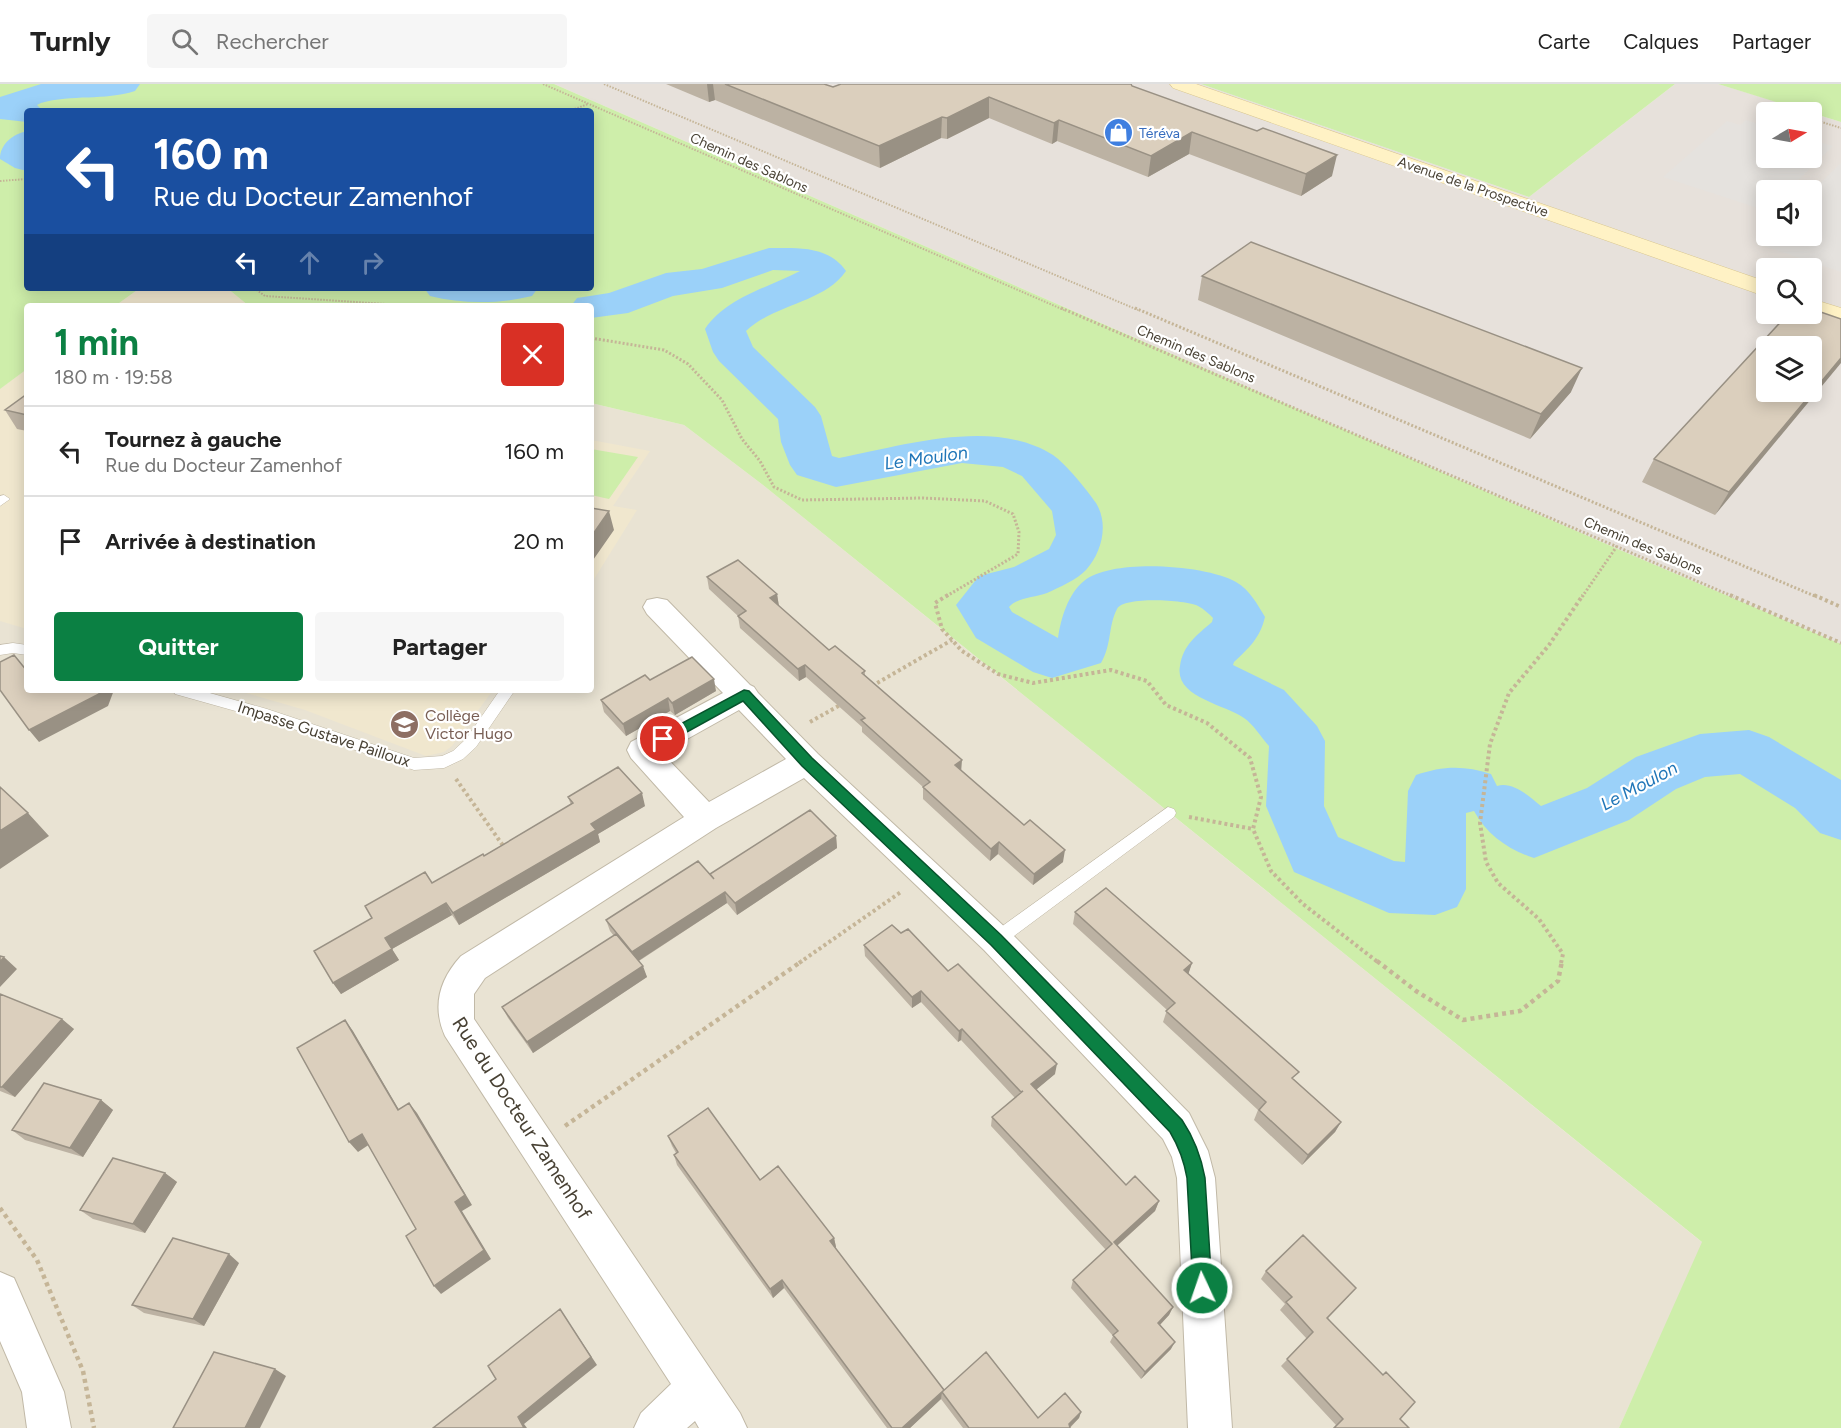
<!DOCTYPE html>
<html lang="fr">
<meta charset="utf-8">
<style>
body{margin:0;font-family:Figtree,sans-serif;background:#f6f6f6;color:#222;height:100vh;display:flex;flex-direction:column;font-size:22px;white-space:nowrap}
*{box-sizing:border-box;margin:0}
p{font-size:20px;color:#767676}
.icon{flex:none;width:33px;height:33px;fill:none;stroke:currentColor;stroke-width:2;stroke-linecap:round;stroke-linejoin:round}
.map{position:relative;flex:1;overflow:hidden}
.panel{position:absolute;left:24px;top:219px;width:570px;height:390px;display:flex;flex-direction:column;background:#fff;border-radius:6px;box-shadow:0 3px 15px #0003}
.panel>*{flex:none}
.top-card{position:absolute;left:24px;top:24px;width:570px;height:183px;border-radius:6px;box-shadow:0 3px 15px #0003;background:#1a4fa0;color:#fff;overflow:hidden}
.needle{width:39px;rotate:80deg}
.buttons{position:absolute;left:1756px;top:18px;display:grid;gap:12px}
.buttons a{display:grid;place-items:center;width:66px;height:66px;border-radius:6px;background:#fff;box-shadow:0 3px 15px #0003;font-size:30px}
.pin{position:absolute;display:grid;place-items:center;width:51px;height:51px;color:#fff;margin:-26px;border:3px solid #fff;border-radius:50%;box-shadow:0 2px 6px #0007}
.me{position:absolute;width:66px;margin:-33px;rotate:357deg;stroke-linejoin:round;filter:drop-shadow(0 0 4px #0008)}
.turn{display:flex;align-items:center;gap:21px;height:126px;padding:0 30px;font-size:27px}
.turn .icon{width:78px;height:78px;stroke-width:2.5}
.turn b{display:block;font-size:42px;line-height:51px}
.lanes{display:flex;align-items:center;height:57px;padding:0 30px;background:#0003;justify-content:center;gap:30px;direction:ltr}
.lanes .off{opacity:.35}
.round{display:grid;place-items:center;flex:none;width:63px;height:63px;border-radius:6px;background:#f6f6f6}
.overview{display:flex;align-items:center;justify-content:space-between;height:102px;padding:0 30px}
h1{font-size:36px;font-weight:700;line-height:45px;color:#0b8043}
.primary-button{display:flex;gap:12px;margin-top:auto;padding:12px 30px}
.primary-button a{flex:1;height:69px;border-radius:6px;background:#0b8043;color:#fff;font-size:24px;font-weight:700;line-height:69px;text-align:center}
.primary-button a+a{background:#f6f6f6;color:#222}
ul{padding:0;list-style:none}
li{display:flex;align-items:center;gap:18px;height:90px;padding:0 30px;border-top:2px solid #e0e0e0}
li div{flex:1}
li b{display:block;font-size:22px}
li em{font-style:normal}
header{display:flex;align-items:center;gap:36px;box-sizing:border-box;height:84px;padding:0 30px;background:#fff;border-bottom:2px solid #e0e0e0}
header strong{font-size:28px}
nav{display:flex;gap:33px;margin-inline-start:auto;font-size:21px}
.search{width:420px;height:54px;background:#f6f6f6;display:flex;align-items:center;gap:15px;box-sizing:border-box;padding:0 21px;border-radius:6px;color:#767676;font-size:22px}
.map>svg:first-child{display:block}
</style>
<header>
<strong>Turnly</strong>
<div class="search"><svg class="icon" aria-label="search" viewBox="0 0 24 24"><circle cx="10" cy="10" r="6"/><path d="M15 15l6 6"/></svg>Rechercher</div>
<nav><a>Carte</a><a>Calques</a><a>Partager</a></nav>
</header>
<div class="map">
<svg width="1841" height="1344" viewBox="0 0 1841 1344">
<rect width="100%" height="100%" fill="#f5f0e6"/>
<path fill="#e9e3d3" d="M27 285V606H591V319L684 341 763 401 1703 1159 1619 1344H0V305Z"/>
<path fill="#e7e1db" fill-rule="evenodd" d="M554 0H1201L1529 113 1675 0H1718L1811 28H1767V74H1812V29L1841 38V560L1620 466ZM1767 106H1812V152H1767ZM1767 184H1812V230H1767ZM1767 262H1812V308H1767Z"/>
<path fill="#f0e7ce" d="M140 204H227L249 222H115Z
M27 285V545L0 537V305Z
M591 356 650 367 613 422 637 426 591 500Z
M236 606H493L452 662 444 668 426 672 305 626Z"/>
<path fill="#ceeeaa" d="M0 0H554L1620 466 1841 560V1344H1619L1702 1158 763 401 684 341 591 319V222H249L227 204H591V27H27V204H140L115 222H27V285L0 305Z
M1201 0H1675L1529 113Z
M1718 0H1841V38Z
M591 365 638 373 609 415 591 411Z"/>
<path fill="#e5e2de" d="M1746 36 1767 43V74H1812V56L1833 62 1788 106H1767V127L1663 93 1727 37 1740 41Z
M1841 79V188L1758 160 1767 151 1812 152V107Z"/>
<g fill="none" stroke-linecap="round" stroke-linejoin="round">
<path fill="#9bd1f9" fill-rule="evenodd" d="M41 0H140L135 7C104 17 72 10 41 19L37 21 43 27H27V38L0 35V13Z
M27 47V87L15 84 0 75C0 60 13 50 27 47Z
M769 164C797 164 828 161 846 187 824 219 774 220 746 247L753 263 815 323 821 332 832 372 839 374C903 362 993 333 1053 371 1066 380 1087 406 1096 419 1109 440 1102 468 1086 486 1078 495 1058 504 1047 509 1034 514 1018 513 1009 523L1012 528 1058 554C1061 534 1068 510 1084 497 1112 474 1206 481 1236 498 1250 506 1257 520 1265 533 1260 554 1249 564 1234 578L1233 581 1284 606 1317 642 1325 657 1324 722 1338 753 1394 777 1405 778 1408 707 1416 691C1442 682 1464 681 1491 690L1497 702C1513 697 1530 713 1541 722L1587 704 1636 673 1700 650 1749 646 1769 653 1841 696V756L1820 749 1795 724 1740 690 1705 693 1676 705 1629 736 1534 774C1509 766 1487 751 1474 727L1466 729V805L1457 823 1435 831 1389 829 1294 788 1266 722 1269 662C1261 653 1253 640 1244 634 1224 620 1174 613 1180 582 1183 561 1197 551 1212 538L1213 534C1209 530 1204 525 1198 522 1186 516 1124 512 1117 525 1108 542 1112 560 1101 579L1052 594 1033 588 976 554 956 521 979 492 1014 483 1049 465 1056 451 1052 427 1022 392 1003 383 962 379 836 403 797 391 790 381 781 358 778 335 719 277 713 268 705 245C727 213 768 204 800 187L773 186 722 204 673 212 628 229 591 234V222H571L577 214 609 209 666 189 702 185Z
M424 204H538L532 212C500 220 462 220 430 212Z"/>
<defs>
<path id="lane" d="M4 411 10 415 0 422V412Z
M13 559 27 561V571L13 569 0 571V561Z
M173 606H199L267 625 414 674 442 672 453 667 466 655 500 606H515L476 663 463 675 444 684 414 686 264 635 175 610Z
M1168 723 1174 725 1176 729 1174 733 1002 861 996 863 990 861 988 856 990 851Z"/>
<path id="street" d="M657 514 667 516 750 601 754 603 758 609 818 670 1008 846 1189 1029 1208 1067 1215 1094 1232 1344H1188L1177 1094 1172 1073 1163 1055 984 866 804 694 716 744 485 894 474 910V935L740 1329 747 1344H699L695 1337 687 1344H634L641 1329 671 1300 445 952C432 923 439 896 461 872L684 733 631 674 627 666 631 658 723 609 647 530 643 523 647 516ZM739 626 786 675 709 718 662 669Z
M0 1188 14 1194 64 1308 71 1344H27L22 1308 0 1257Z"/>
<path id="secondary" d="M1170 0H1196L1767 198V213L1173 4Z
M1812 215 1841 224V239L1811 230Z"/>
</defs>
<use href="#lane" stroke="#c1b9a7" stroke-width="1"/>
<use href="#street" stroke="#c1b9a7" stroke-width="2"/>
<use href="#secondary" stroke="#d9c790" stroke-width="1"/>
<path stroke="#c5b597" stroke-width="2" stroke-dasharray="1.5 1.5" stroke-linecap="butt" d="M543 0 1064 226
M604 0 1138 226
M569 27 588 20
M1812 35 1841 44
M0 97 27 95
M254 204 265 212 416 222"/>
<path stroke="#c5b597" stroke-width="3" stroke-dasharray="2 2" stroke-linecap="butt" d="M1061 224 1734 513
M1135 224 1817 513
M591 254 664 266 688 280 722 316 742 355 760 377 774 403 802 416 923 414 985 417 1013 430 1019 448 1018 470 945 513
M1582 513 1617 462"/>
<path stroke="#c5b597" stroke-width="4" stroke-dasharray="3 3" stroke-linecap="butt" d="M948 511 935 519 942 545 962 567 998 590 1033 599 1111 586 1147 597 1166 621 1207 639 1250 674 1261 713 1253 745 1271 787 1303 820 1379 879
M1730 511 1841 559
M1814 511 1841 523
M872 602 952 556
M810 638 842 620
M456 695 504 763
M1189 733 1253 745
M799 879 901 808
M1561 879 1563 870 1539 835 1498 799 1486 778 1480 739 1490 660 1509 609 1549 561 1583 511"/>
<path stroke="#c5b597" stroke-width="4.5" stroke-dasharray="4 4" stroke-linecap="butt" d="M1377 877 1416 907 1463 936 1520 927 1558 897 1562 877
M565 1042 802 877
M0 1124 37 1176 83 1287 94 1344"/>
<use href="#lane" fill="#fff" fill-rule="evenodd"/>
<use href="#street" fill="#fff" fill-rule="evenodd"/>
<use href="#secondary" fill="#fff2c5" fill-rule="evenodd"/>
</g>
<path fill="#bcb2a3" d="M666 0H824L833 3 1132 2 1332 92 1301 112 1189 70 1148 93 1057 57 1052 60 989 34 947 55 941 54 880 84 715 16 709 18Z
M1202 192 1571 308 1530 355 1198 216Z
M1841 235 1715 431 1642 398 1654 375Z
M27 310V347L17 345 5 326Z
M707 493 777 510 779 522 829 566 865 587V592L961 687 1063 778 1033 801 998 770 990 777 923 715V703L862 648V643L806 593 799 597 740 544 738 532 709 505Z
M650 596 716 607 675 631 670 627 626 652 604 628 601 616Z
M568 713 645 722 598 750 600 758 459 841 452 831 392 865 399 876 341 910 333 899 432 799 484 772 571 721Z
M836 752 837 764 737 831 727 819 639 877 647 893 533 969 508 934 502 923 614 852 610 847 606 836 710 791Z
M1075 828 1192 879 1188 890 1294 996 1341 1038 1335 1048 1302 1081 1254 1036 1258 1026 1163 938 1167 926 1073 840Z
M901 849 948 887 1055 990 1036 1005 1126 1101 1159 1117 1155 1127 1117 1162 1173 1223 1169 1231 1160 1241 1171 1265 1141 1295 1110 1258 1113 1252 1071 1204 1073 1196 1106 1166 991 1042 992 1033 1015 1014 961 956 958 958 921 918 912 924 865 872 864 861Z
M0 910 74 945 15 1013 0 1007Z
M101 1016 113 1026 83 1073 25 1056 12 1046Z
M668 1052 760 1096 834 1154 836 1163 835 1164 944 1306 1038 1334 1081 1328 1079 1334 1070 1344H963L941 1315 910 1344H887L784 1204 773 1214 677 1081 674 1071 676 1069 672 1062Z
M165 1089 177 1098 145 1149 93 1135 80 1126Z
M239 1179 204 1242 144 1229 132 1221Z
M1266 1187 1349 1212 1328 1234 1400 1335 1409 1344H1333L1336 1341 1281 1282 1307 1255 1280 1226 1285 1220 1261 1195Z"/>
<path fill="#999184" d="M707 0H713L715 16 709 18Z
M989 13V34L947 55V34Z
M942 33 941 54 880 84 879 62Z
M1059 36 1057 57 1052 60 1054 39Z
M1192 48 1189 70 1148 93 1151 72Z
M1337 71 1332 92 1301 112 1306 90Z
M1841 274V279L1715 431 1729 408Z
M1582 284 1571 308 1530 355 1541 330Z
M609 427 614 446 591 479V453Z
M777 510 779 523 770 514Z
M805 581 806 593 799 597 798 585Z
M714 595 716 607 675 631 672 619Z
M100 606H114L108 622 39 658 29 646Z
M668 614 670 627 626 652 623 640Z
M962 676 961 689 955 681Z
M642 709 645 722 598 750 600 758 459 841 453 829 591 740Z
M28 729 49 752 0 785V747Z
M836 752 837 764 737 831 735 819Z
M999 758 998 770 990 777 991 765Z
M1065 766 1063 778 1033 801 1034 790Z
M725 808 727 819 635 879 632 868Z
M446 819 452 831 392 865 399 876 341 910 333 899 385 854Z
M4 873 17 885 0 903V878Z
M1192 879 1188 891 1184 886Z
M643 882 647 893 533 969 527 958Z
M921 907V918L912 924V913Z
M62 935 74 945 15 1013 2 1003Z
M345 936 353 947 405 1036 398 1026Z
M962 945 961 956 958 958 959 947Z
M1057 980 1055 990 1030 1011 1031 1000Z
M101 1016 113 1026 83 1073 70 1064Z
M409 1019 417 1029 472 1121 462 1127 491 1175 441 1210 434 1202 455 1118Z
M1341 1038 1335 1048 1302 1081 1308 1071Z
M362 1050 370 1060 358 1068 349 1058Z
M165 1089 177 1098 145 1149 133 1140Z
M1159 1117 1155 1127 1111 1167 1114 1158Z
M834 1154 836 1163 831 1166 830 1157Z
M229 1170 239 1179 204 1242 193 1235Z
M782 1196 784 1204 773 1214 770 1205Z
M1173 1223 1169 1231 1154 1247 1158 1239Z
M560 1225 597 1281 524 1340 527 1344H524L518 1333Z
M1175 1258 1171 1265 1141 1295 1145 1288Z
M275 1285 286 1292 260 1344H245Z
M942 1308 941 1315 910 1344H902Z
M1081 1328 1079 1334 1069 1344V1340Z"/>
<path fill="#dbcfbd" stroke="#999184" stroke-width="1.5" fill-rule="evenodd" d="M725 0H824L833 3 841 0H1131L1132 2 1257 47 1263 44 1337 71 1306 90 1192 48 1151 72 1059 36 1054 39 989 13 947 34 942 33 879 62Z
M1251 158 1582 284 1541 330 1202 192Z
M1812 225 1841 235V274L1729 408 1654 375 1788 230H1812ZM1767 262H1812V308H1767Z
M27 310V331L5 326Z
M591 424 609 427 591 453Z
M738 476 777 510 770 514 829 566 835 562 865 587 862 589 962 676 955 681 1024 741 1030 736 1065 766 1034 790 999 758 991 765 923 703 930 698 861 636 865 634 805 581 798 585 738 532 746 527 707 493Z
M14 571 27 587V606H100L99 610 29 646 0 606V578Z
M692 573 714 595 672 619 668 614 623 640 601 616 645 591 650 596Z
M618 683 642 709 591 740 596 746 453 829 446 819 385 854 392 865 333 899 314 867 372 834 365 822 425 788 432 799 483 770 484 772 573 719 568 713Z
M0 703 28 729 0 747Z
M810 726 836 752 735 819 725 808 632 868 606 836 698 777 714 795 710 790Z
M1106 804 1192 879 1184 886 1299 988 1292 994 1341 1038 1308 1071 1259 1026 1266 1018 1166 927 1175 919 1075 828Z
M892 841 901 849 908 845 948 887 958 880 1057 980 1031 1000 1126 1101 1135 1092 1159 1117 1114 1158 1173 1223 1158 1239 1175 1258 1145 1288 1113 1251 1118 1247 1073 1196 1112 1160 992 1033 1023 1007 1021 1008 962 945 959 947 921 907 912 913 864 861Z
M616 850 643 882 527 958 502 923Z
M0 872 4 873 0 878Z
M0 910 62 935 2 1003H0Z
M345 936 398 1026 409 1019 465 1111 455 1118 484 1166 434 1202 406 1152 416 1145 362 1050 349 1058 297 964Z
M44 999 101 1016 70 1064 12 1046Z
M708 1024 760 1096 778 1082 834 1154 830 1157 944 1306 902 1344H892L782 1196 770 1205 674 1071 678 1068 668 1052Z
M113 1074 165 1089 133 1140 80 1126Z
M1303 1151 1356 1204 1327 1234 1383 1291 1386 1288 1415 1318 1400 1335 1409 1344H1334L1343 1335 1287 1275 1313 1248 1286 1218 1292 1213 1266 1187Z
M173 1154 229 1170 193 1235 132 1221Z
M560 1225 591 1273 518 1333 524 1344H433L496 1295 488 1282Z
M214 1268 275 1285 245 1344H173Z
M986 1268 1038 1334 1065 1309 1081 1328 1069 1340 1070 1344H969L942 1308Z"/>
<path fill="#0b8043" stroke="#07532c" stroke-width="1.5" d="M744 606 749 607 812 674 1001 851 1182 1036C1194 1054 1201 1072 1205 1094L1212 1204 1209 1211 1202 1214 1196 1211 1193 1204 1187 1094C1184 1076 1179 1063 1170 1048L991 861 802 682 743 617 667 659H658L656 655 658 652Z"/>
<defs>
<symbol id="shop-disc" viewBox="-11 -11 22 22"><circle r="9.5" fill="#3f7fe0" stroke="#fff"/><path d="M-5-2.5h2.3a2.7 3.5 0 0 1 5.4 0H5L5.5 6h-11ZM-1.5-2.5h3a1.5 2.3 0 0 0-3 0Z" fill="#fff"/></symbol>
<symbol id="school-disc" viewBox="-11 -11 22 22"><circle r="9.5" fill="#8d6e63" stroke="#fff"/><path d="M0-5L7-2L0 1L-7-2ZM-4 1L0 2.5L4 1V4Q0 6-4 4Z" fill="#fff"/></symbol>
</defs>
<g fill-rule="evenodd">
<use href="#shop-disc" x="1102" y="32" width="33" height="33"/>
<use href="#school-disc" x="388" y="624" width="33" height="33"/>
</g>
<g text-anchor="middle" dominant-baseline="central" stroke-width="4.5" stroke-linejoin="round" paint-order="stroke">
<g font-size="14" fill="#366cbe" stroke="#fff" text-anchor="start">
<text x="1139" y="49">Téréva</text>
</g>
<g font-size="14" fill="#484134" stroke="#fff">
<text transform="translate(749 79) rotate(24)">Chemin des Sablons</text>
<text transform="translate(1473 103) rotate(19)">Avenue de la Prospective</text>
<text transform="translate(1196 270) rotate(23)">Chemin des Sablons</text>
<text transform="translate(1643 462) rotate(23)">Chemin des Sablons</text>
</g>
<g font-size="16" fill="#785e54" stroke="#fff" text-anchor="start">
<text x="425" y="631">Collège<tspan x="425" dy="18">Victor Hugo</tspan></text>
</g>
<g font-size="16" fill="#484134" stroke="#fff">
<text transform="translate(324 650) rotate(18)">Impasse Gustave Pailloux</text>
</g>
<g font-size="18" font-style="italic" fill="#2076b8" stroke="#fff">
<text transform="translate(926 374) rotate(-8)">Le Moulon</text>
<text transform="translate(1639 702) rotate(-28)">Le Moulon</text>
</g>
<g font-size="20" fill="#484134" stroke="#fff">
<text transform="translate(522 1034) rotate(57)">Rue du Docteur Zamenhof</text>
</g>
</g>
</svg>
<div class="buttons">
<a><svg class="needle" viewBox="-14 -14 28 28"><path d="M0-13l5 13h-10z" fill="#e53935"/><path d="M0 13l5-13h-10z" fill="#767676"/></svg></a>
<a><svg class="icon" aria-label="sound" viewBox="0 0 24 24"><path d="M4 9h4l5-4v14l-5-4H4zM17 9q2 3 0 6"/></svg></a>
<a><svg class="icon" aria-label="search" viewBox="0 0 24 24"><circle cx="10" cy="10" r="6"/><path d="M15 15l6 6"/></svg></a>
<a><svg class="icon" aria-label="layers" viewBox="0 0 24 24"><path d="M12 4l9 5-9 5-9-5zM3 14l9 5 9-5"/></svg></a>
</div>
<div class="pin" style="left:663px;top:655px;background:#d93025"><svg class="icon" aria-label="arrive" viewBox="0 0 24 24"><path d="M6 21V4h12l-3 4 3 4H6"/></svg></div>
<svg class="me" style="left:1202px;top:1204px" viewBox="-20 -20 40 40"><circle r="17" fill="#0b8043" stroke="#fff" stroke-width="3"/><path d="M0-11L8 9 0 5-8 9z" fill="#fff"/></svg>
<div class="top-card">
<div class="turn"><svg class="icon" aria-label="left" viewBox="0 0 24 24"><path d="M17 20v-9H6M10 6l-5 5 5 5"/></svg><div><b>160 m</b>Rue du Docteur Zamenhof</div></div>
<div class="lanes"><svg class="icon" aria-label="left" viewBox="0 0 24 24"><path d="M17 20v-9H6M10 6l-5 5 5 5"/></svg><svg class="icon off" aria-label="ahead" viewBox="0 0 24 24"><path d="M12 20V5M6 11l6-6 6 6"/></svg><svg class="icon off" aria-label="right" viewBox="0 0 24 24"><path d="M7 20v-9h11M14 6l5 5-5 5"/></svg></div>
</div>
<section class="panel">
<div class="overview"><div><h1>1 min</h1><p>180 m · 19:58</p></div><a class="round" style="background:#d93025;color:#fff"><svg class="icon" aria-label="close" viewBox="0 0 24 24"><path d="M6 6l12 12M18 6L6 18"/></svg></a></div>
<ul>
<li><svg class="icon" aria-label="left" viewBox="0 0 24 24"><path d="M17 20v-9H6M10 6l-5 5 5 5"/></svg><div><b>Tournez à gauche</b><p>Rue du Docteur Zamenhof</p></div><em>160 m</em></li>
<li><svg class="icon" aria-label="arrive" viewBox="0 0 24 24"><path d="M6 21V4h12l-3 4 3 4H6"/></svg><div><b>Arrivée à destination</b></div><em>20 m</em></li>
</ul>
<div class="primary-button"><a>Quitter</a><a>Partager</a></div>
</section>
</div>
